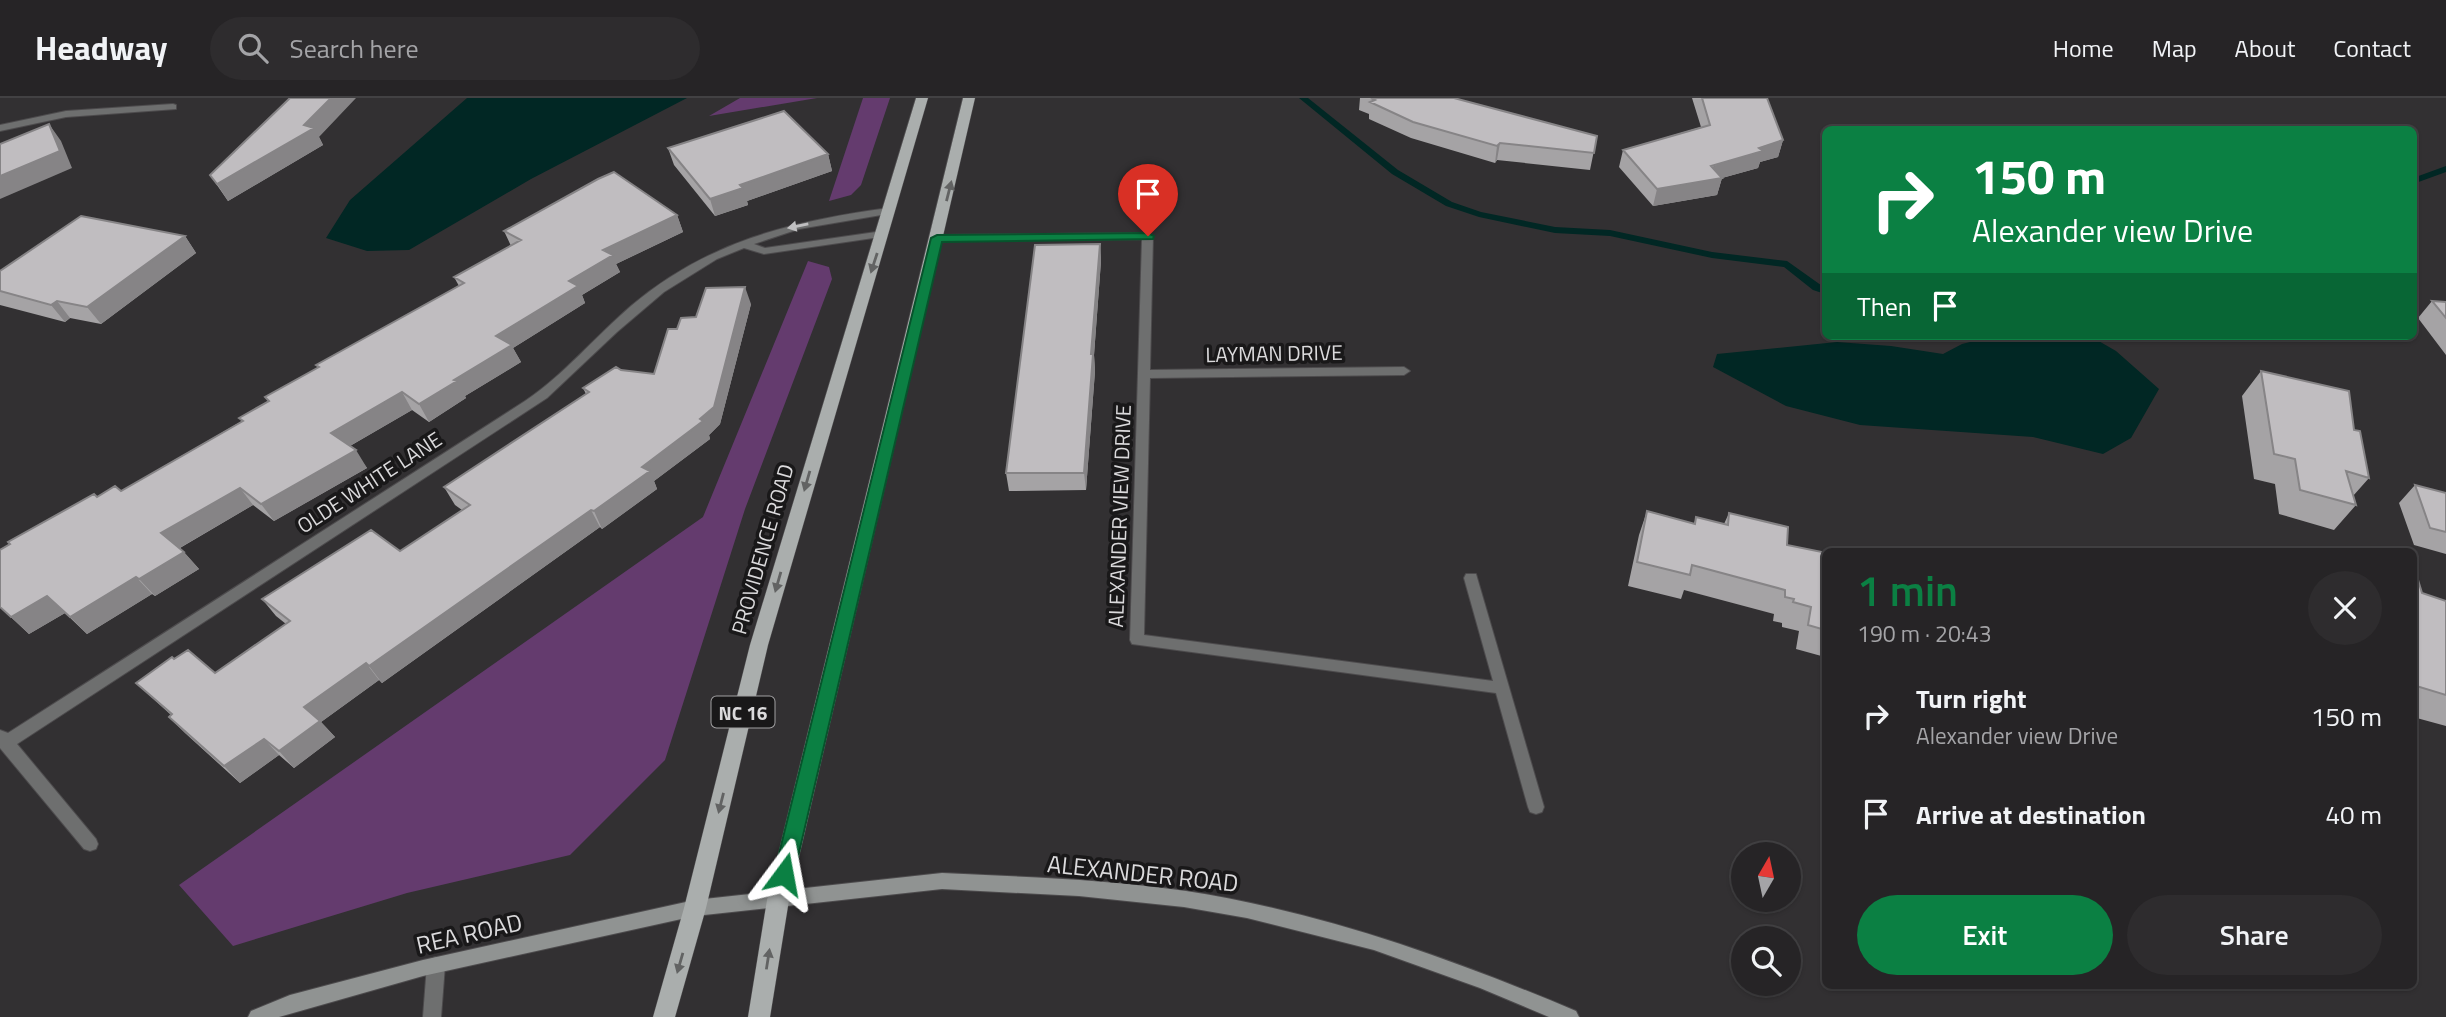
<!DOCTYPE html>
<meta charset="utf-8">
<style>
body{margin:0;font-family:"Titillium Web",sans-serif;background:#2e2c2e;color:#f1f3f6;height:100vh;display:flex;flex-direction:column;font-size:26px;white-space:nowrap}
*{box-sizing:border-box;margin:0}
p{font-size:23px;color:#a4a4a7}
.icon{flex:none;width:38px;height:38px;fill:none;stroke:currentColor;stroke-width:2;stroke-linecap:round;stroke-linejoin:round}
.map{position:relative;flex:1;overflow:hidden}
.sheet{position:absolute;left:1822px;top:450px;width:595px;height:441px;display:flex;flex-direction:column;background:#262426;border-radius:10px;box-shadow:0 2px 5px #0004,0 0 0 2px #424143}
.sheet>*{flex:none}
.hud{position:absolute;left:1822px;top:28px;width:595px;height:214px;border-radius:10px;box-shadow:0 2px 5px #0004,0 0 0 2px #424143;background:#0b8043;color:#fff;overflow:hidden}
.needle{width:46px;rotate:9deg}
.buttons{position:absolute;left:1731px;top:744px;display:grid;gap:14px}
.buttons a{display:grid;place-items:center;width:70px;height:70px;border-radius:50%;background:#262426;box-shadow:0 2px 5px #0004,0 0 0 2px #424143;font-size:35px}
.pin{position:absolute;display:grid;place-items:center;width:60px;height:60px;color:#fff;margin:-72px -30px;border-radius:50% 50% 50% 0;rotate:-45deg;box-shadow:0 0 7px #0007}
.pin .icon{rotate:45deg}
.me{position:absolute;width:77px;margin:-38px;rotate:13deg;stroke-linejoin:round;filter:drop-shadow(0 0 5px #0008)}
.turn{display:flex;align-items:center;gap:24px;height:147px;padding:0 35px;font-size:32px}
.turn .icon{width:91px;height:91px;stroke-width:2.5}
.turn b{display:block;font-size:49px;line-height:60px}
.then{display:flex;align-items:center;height:66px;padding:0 35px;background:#0003;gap:14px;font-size:26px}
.round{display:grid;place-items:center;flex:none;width:74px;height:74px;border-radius:37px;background:#2e2c2e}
.summary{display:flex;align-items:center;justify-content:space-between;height:119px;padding:0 35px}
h1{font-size:42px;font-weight:600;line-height:52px;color:#0b8043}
.button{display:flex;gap:14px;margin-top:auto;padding:14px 35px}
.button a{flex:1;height:80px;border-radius:42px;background:#0b8043;color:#fff;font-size:28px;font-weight:600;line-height:80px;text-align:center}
.button a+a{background:#2e2c2e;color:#f1f3f6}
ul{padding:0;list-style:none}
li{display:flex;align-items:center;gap:21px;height:98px;padding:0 35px}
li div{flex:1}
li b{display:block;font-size:26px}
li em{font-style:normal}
header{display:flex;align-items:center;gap:42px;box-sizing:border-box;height:98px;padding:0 35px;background:#262426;border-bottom:2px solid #424143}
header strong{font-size:33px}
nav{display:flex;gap:38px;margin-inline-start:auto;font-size:24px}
.search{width:490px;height:63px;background:#2e2c2e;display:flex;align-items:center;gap:18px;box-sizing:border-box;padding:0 24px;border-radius:38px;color:#a4a4a7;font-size:26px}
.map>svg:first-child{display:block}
</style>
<header>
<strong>Headway</strong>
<div class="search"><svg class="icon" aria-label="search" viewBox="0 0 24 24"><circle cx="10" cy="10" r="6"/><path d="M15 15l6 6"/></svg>Search here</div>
<nav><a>Home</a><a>Map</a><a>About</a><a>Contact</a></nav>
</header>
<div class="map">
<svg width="2446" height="919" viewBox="0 0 2446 919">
<rect width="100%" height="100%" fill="#323032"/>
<path fill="#643b6e" d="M740 0H817L709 18Z
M863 0H890L861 87 851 97 829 103Z
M808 163 829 169 832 181 745 411 665 662 570 757 407 795 233 848 179 787 703 419Z"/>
<path fill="#012724" d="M467 0H687L531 81 409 152 367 153 326 140 350 102Z
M1994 238H2090L2116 253 2159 291 2131 340 2103 356 2033 339 1860 327 1786 308 1713 269 1717 256 1837 244 1891 248 1943 256 1962 246Z"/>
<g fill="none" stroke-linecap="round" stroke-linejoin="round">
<path fill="#012724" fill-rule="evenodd" d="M1299 0H1308L1398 72 1452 104 1481 114 1555 129 1610 132 1712 154 1787 163 1825 190V196L1813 192 1784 169 1712 160 1610 138 1555 135 1479 119 1446 108 1392 76Z
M2446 68V74L2413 86V80Z"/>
<defs>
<path id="lane" d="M436 859 442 861 445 867 441 919H423L427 867 430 861Z"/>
<path id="street" d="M173 6 176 7V11L66 19 0 33V27L66 13Z
M889 110 894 113 893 115 799 131 754 146 765 150 883 133 887 134V138L764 156 744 150 717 161 664 194 617 234 547 300 17 646 96 741 98 746 96 751 90 753 84 751 0 650V632L8 635C180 525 352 414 525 303 564 277 595 239 631 208 708 143 792 123 889 110Z
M1148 135 1153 138 1150 272 1404 269 1410 273 1404 277 1150 280 1144 537 1493 583 1464 480 1466 476H1476L1544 709 1542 714 1536 716 1530 714 1528 709 1496 595 1132 546 1130 542 1142 141 937 143 931 140 937 137Z"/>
<path id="secondary" d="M942 775C1023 779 1105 781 1186 793 1322 814 1450 860 1576 913L1579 919H1549L1480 890 1374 852 1247 820 1184 809 1079 798 942 791 695 818 423 878 279 919H248L251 913 290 897 423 862 695 802Z"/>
<path id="primary" d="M916 0H928L768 547 706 810 675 919H653L684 810 750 547Z
M963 0H975L789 802 770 919H748L767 802Z"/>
</defs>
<use href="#lane" stroke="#4d4b4d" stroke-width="2"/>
<use href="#street" stroke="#4d4b4d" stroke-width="2"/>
<use href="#secondary" stroke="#4d4b4d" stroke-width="2"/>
<use href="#primary" stroke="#4d4b4d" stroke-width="1"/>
<use href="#lane" fill="#6e6f6f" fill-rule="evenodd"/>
<use href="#street" fill="#6e6f6f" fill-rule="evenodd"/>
<use href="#secondary" fill="#909392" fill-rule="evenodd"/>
<use href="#primary" fill="#aaaead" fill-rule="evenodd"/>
</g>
<path fill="#a5a3a5" d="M1360 0H1454L1597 38 1590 72 1497 62 1495 65 1411 40 1369 21V16L1359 12Z
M1692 0H1767L1783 42 1778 59 1760 64 1758 70 1722 80 1717 97 1653 108 1619 69 1623 52 1701 29Z
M319 39 323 47 228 103 210 77Z
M668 50 828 56 832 73 747 103 748 107 715 118 674 67Z
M677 117 683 134 616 166 620 174 582 197 585 205 513 250 521 264 465 298 466 300 429 324 412 312 350 348 367 370 274 423 253 407 180 450 199 471 155 498 152 496 87 536 65 515 29 536 0 509 97 399 121 393 242 323 239 320 268 303 265 299 318 270 316 267 459 188 454 179 511 148 504 133Z
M185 138 196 155 101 226 70 220 65 224 0 207V173Z
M1100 146 1101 163 1094 257 1095 273 1086 392 1009 393 1006 375Z
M2432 203 2446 204V257L2418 220Z
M751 206 720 326 709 337 710 341 654 383 657 391 602 431 600 429 382 585 379 582 321 624 335 639 294 670 279 657 240 685 185 635 169 619 171 617 136 585 174 561 215 575 286 526 276 518 262 501 400 453 462 412 455 407 444 389 586 296 583 290 621 272 654 276 677 231 696 219Z
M2261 273 2354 332 2369 380 2353 398 2356 407 2334 432 2279 416 2275 386 2254 381 2242 298Z
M2415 387 2446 395V456L2414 447 2399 405Z
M1647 413 1694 426 1696 419 1724 426 1729 415 1787 447 1821 470 1825 471V559L1796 551 1799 533 1782 529V525L1773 523 1774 516 1684 492 1681 501 1628 488 1639 437Z
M2413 471 2422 495 2446 503V628L2413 619Z"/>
<path fill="#868486" d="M331 0H356L319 39 323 47 228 103 217 86 304 27Z
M49 26 61 43 72 70 0 101V78Z
M1783 42 1778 59 1760 64 1758 70 1722 80 1717 97 1653 108 1657 91 1759 50Z
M1500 45 1497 62 1495 65 1497 48Z
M828 56 832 73 747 103 748 107 715 118 710 101 740 87Z
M677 117 683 134 616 166 620 174 582 197 585 205 513 250 521 264 465 298 466 300 429 324 419 306 454 282 496 238 569 183 603 152Z
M185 138 196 155 101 226 87 209Z
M1100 146 1101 163 1094 257 1095 273 1086 392 1084 375 1091 256Z
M745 189 751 206 720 326 709 337 710 341 654 383 657 391 602 431 594 413 642 369 700 321Z
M57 203 70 220 65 224 51 207Z
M402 294 412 312 343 352 331 335Z
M356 352 367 370 274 423 261 406Z
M240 390 253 407 176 452 161 435Z
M591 412 600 429 382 585 369 568Z
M184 454 199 471 155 498 139 481Z
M136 479 152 496 87 536 70 519Z
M47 498 65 515 29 536 11 519Z
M366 565 379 582 321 624 335 639 294 670 279 653 304 609Z
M264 641 279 657 240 685 224 668Z"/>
<path fill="#c0bdc0" stroke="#868486" stroke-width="2" d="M290 0H331L304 27 314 30 217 86 210 77Z
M1371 0H1454L1597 38 1594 55 1500 45 1497 48 1413 24 1370 4 1375 2Z
M1702 0H1767L1783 42 1759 50 1763 53 1711 68 1722 80 1657 91 1623 52 1710 27Z
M784 13 828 56 740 87 743 90 710 101 668 50Z
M49 26 60 53 0 78V46Z
M614 74 677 117 603 152 613 157 569 183 578 188 496 238 512 247 454 282 457 283 419 306 402 294 331 335 356 352 261 406 240 390 161 435 184 454 139 481 136 479 70 519 47 498 11 519 0 509V452L10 446 8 444 94 396 97 399 115 388 121 393 243 323 239 320 269 303 265 299 319 269 316 267 464 185 454 179 521 142 504 133 598 81Z
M81 118 185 138 87 209 57 203 51 207 0 193V173Z
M1100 146 1091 256H1093L1084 375H1006L1035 147Z
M745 189 714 309 700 321 703 323 642 369 650 373 594 413 591 412 369 568 366 565 304 609 320 623 279 653 264 641 224 668 169 619 172 616 136 585 172 559 174 561 188 552 215 575 290 523 262 501 371 432 400 453 470 407 444 389 589 294 583 290 616 269 621 272 654 276 668 231H677L681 220 696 219 706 190Z
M2432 203 2446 204V220Z
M2261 273 2349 293 2354 332 2360 333 2369 380 2346 373 2356 407 2300 392 2295 361 2274 356Z
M2415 387 2446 395V434L2430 430Z
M1647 413 1695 426 1696 419 1728 427 1729 415 1788 429 1787 447 1822 454 1821 470 1825 471V532L1808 527 1811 509 1793 504 1794 501 1785 499V492L1692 467 1690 477 1637 464Z
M2413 471 2415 472 2422 495 2446 503V597L2413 587Z"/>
<defs><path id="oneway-solid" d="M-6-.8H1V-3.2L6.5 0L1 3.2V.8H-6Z" transform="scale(1.75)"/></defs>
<g fill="#626363">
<use href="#oneway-solid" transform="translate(949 93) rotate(-76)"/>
<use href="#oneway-solid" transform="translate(874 165) rotate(108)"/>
<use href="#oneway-solid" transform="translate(807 383) rotate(106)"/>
<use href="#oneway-solid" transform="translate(778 484) rotate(106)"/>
<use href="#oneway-solid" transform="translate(721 705) rotate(104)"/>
<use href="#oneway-solid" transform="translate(768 861) rotate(-81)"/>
<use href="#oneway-solid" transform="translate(680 865) rotate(106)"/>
</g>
<use fill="#c0bfc1" href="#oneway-solid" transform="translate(798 128) rotate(169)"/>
<path fill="#0b8043" stroke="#07532c" stroke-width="2" d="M1148 135 1154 138 1153 141 942 144 794 776 791 783 784 785 777 783 774 776 931 140 937 137Z"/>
<g text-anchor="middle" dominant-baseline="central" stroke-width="7" stroke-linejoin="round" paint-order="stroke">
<rect fill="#191819" stroke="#a1a0a2" stroke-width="2" x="711.5" y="598.5" width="63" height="31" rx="5"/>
<g font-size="19" font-weight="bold" fill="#dbdadc">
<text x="743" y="614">NC 16</text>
</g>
<g font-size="21" fill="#dbdadc" stroke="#191819">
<text transform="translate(1274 255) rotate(-1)">LAYMAN DRIVE</text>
<text transform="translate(369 384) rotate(-33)">OLDE WHITE LANE</text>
<text transform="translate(1119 418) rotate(-88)">ALEXANDER VIEW DRIVE</text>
<text transform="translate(762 451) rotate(-74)">PROVIDENCE ROAD</text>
</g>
<g font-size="24" fill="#dbdadc" stroke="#191819">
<text transform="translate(1143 775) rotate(6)">ALEXANDER ROAD</text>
<text transform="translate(469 835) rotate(-13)">REA ROAD</text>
</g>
</g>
</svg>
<div class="buttons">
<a><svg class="needle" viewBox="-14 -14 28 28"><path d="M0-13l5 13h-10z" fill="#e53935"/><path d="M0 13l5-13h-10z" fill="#a4a4a7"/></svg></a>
<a><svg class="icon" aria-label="search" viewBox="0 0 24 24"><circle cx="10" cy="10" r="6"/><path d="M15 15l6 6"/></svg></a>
</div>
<div class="pin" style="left:1148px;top:138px;background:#d93025"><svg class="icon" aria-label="arrive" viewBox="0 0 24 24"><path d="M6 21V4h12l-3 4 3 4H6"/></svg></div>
<svg class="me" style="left:784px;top:776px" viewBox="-20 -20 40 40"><path d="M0-17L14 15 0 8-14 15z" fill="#0b8043" stroke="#fff" stroke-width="4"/></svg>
<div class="hud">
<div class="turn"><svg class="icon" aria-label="right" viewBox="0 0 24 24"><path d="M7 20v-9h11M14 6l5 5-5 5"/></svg><div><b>150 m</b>Alexander view Drive</div></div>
<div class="then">Then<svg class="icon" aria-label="arrive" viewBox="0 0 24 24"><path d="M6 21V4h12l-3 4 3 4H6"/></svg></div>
</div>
<section class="sheet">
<div class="summary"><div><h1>1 min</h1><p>190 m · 20:43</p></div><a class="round"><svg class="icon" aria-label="close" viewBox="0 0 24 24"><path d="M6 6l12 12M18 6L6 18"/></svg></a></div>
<ul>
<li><svg class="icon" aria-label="right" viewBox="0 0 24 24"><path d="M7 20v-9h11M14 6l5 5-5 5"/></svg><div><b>Turn right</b><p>Alexander view Drive</p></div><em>150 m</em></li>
<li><svg class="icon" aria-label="arrive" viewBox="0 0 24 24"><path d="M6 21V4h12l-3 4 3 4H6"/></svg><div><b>Arrive at destination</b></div><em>40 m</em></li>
</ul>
<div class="button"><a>Exit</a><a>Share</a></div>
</section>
</div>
